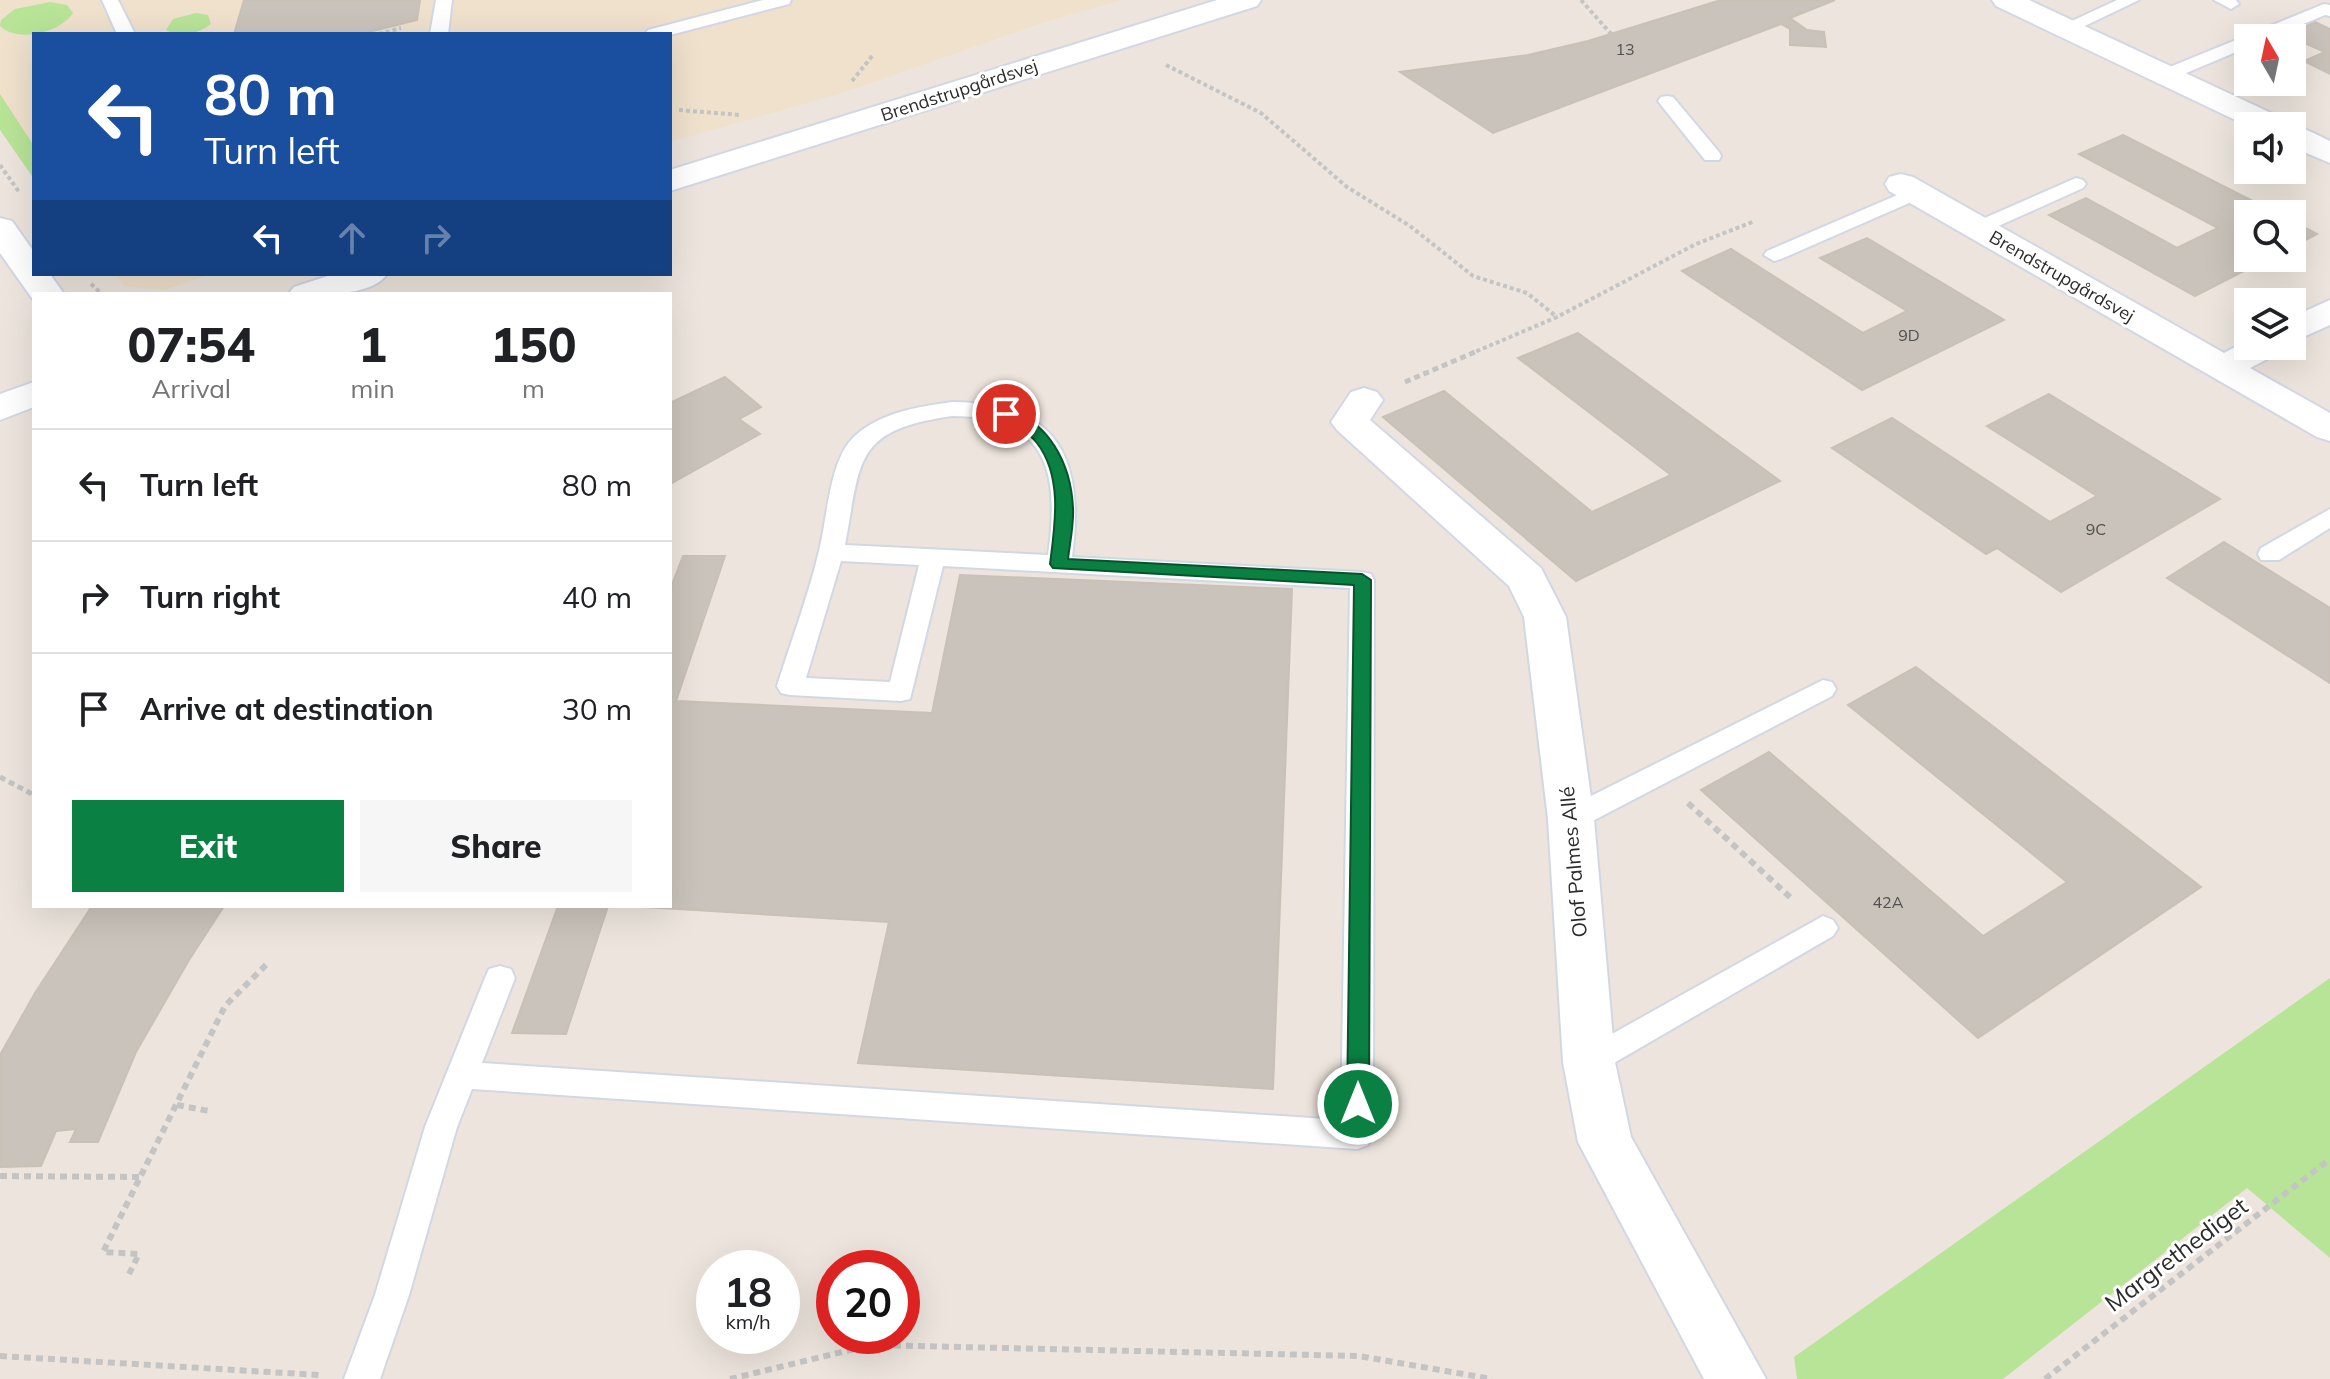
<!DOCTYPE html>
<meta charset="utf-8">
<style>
body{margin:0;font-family:Mulish,sans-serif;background:#f6f6f6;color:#202124;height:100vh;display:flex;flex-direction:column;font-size:30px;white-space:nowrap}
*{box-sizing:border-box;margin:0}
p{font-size:26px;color:#757577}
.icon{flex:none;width:44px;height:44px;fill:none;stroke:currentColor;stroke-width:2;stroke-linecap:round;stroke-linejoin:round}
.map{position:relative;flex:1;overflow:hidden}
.side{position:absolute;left:32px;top:292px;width:640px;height:616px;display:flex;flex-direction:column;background:#fff;border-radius:0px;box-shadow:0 8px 32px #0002}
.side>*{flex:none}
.guide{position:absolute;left:32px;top:32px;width:640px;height:244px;border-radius:0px;box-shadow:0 8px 32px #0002;background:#1a4fa0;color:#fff;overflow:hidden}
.needle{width:52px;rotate:351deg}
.tools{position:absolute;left:2234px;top:24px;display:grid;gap:16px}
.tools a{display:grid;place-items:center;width:72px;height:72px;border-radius:0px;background:#fff;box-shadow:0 8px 32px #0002;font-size:40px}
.speed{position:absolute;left:696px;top:1250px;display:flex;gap:16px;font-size:40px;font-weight:700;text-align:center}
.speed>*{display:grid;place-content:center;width:104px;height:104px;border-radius:50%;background:#fff;box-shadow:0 8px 32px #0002;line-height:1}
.speed small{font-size:20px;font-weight:400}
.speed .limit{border:12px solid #d22;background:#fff;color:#111}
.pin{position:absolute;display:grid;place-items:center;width:68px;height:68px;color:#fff;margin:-34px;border:4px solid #fff;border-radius:50%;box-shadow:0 2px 8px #0007}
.me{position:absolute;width:88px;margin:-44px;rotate:0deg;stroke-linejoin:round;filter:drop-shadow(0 0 6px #0008)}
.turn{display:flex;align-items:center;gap:28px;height:168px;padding:0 40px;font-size:36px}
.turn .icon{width:104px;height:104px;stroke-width:2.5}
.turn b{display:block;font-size:56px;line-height:68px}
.lanes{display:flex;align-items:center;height:76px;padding:0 40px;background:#0003;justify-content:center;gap:40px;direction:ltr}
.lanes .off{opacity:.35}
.eta{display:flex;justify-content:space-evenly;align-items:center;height:136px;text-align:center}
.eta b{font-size:48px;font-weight:800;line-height:56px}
.action{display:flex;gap:16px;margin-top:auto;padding:16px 40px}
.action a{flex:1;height:92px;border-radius:0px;background:#0b8043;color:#fff;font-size:32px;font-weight:800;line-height:92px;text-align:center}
.action a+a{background:#f6f6f6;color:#202124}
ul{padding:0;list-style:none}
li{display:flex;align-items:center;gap:24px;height:112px;padding:0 40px;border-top:2px solid #e0e0e0}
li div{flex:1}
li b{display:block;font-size:30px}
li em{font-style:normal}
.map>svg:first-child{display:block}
</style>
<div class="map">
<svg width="2330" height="1379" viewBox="0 0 2330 1379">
<rect width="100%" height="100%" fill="#ede5dd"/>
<path fill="#efe1cc" d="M0 0H1122L1042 23 842 93 670 142V34H34V171L0 126Z
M114 274H212L164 290 124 286Z"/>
<path fill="#b8e498" d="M50 2 67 5 73 13C60 33 17 43 0 26L1 20 15 9Z
M196 13 208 15 211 24C198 34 181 38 166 30L173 19Z
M0 94 34 146V179L0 130Z
M2330 978V1258L2247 1188 2003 1379H1797L1794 1357Z"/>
<path fill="#c9c3bb" stroke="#c9c1b6" stroke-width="2" d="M244 0H420L417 20 361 34H234Z
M1721 0H1835L1790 18 1807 30 1824 32 1826 47 1790 45V29L1781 24 1493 133 1400 72 1528 55 1588 41Z
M2315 22 2330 29V74L2304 61 2325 52 2286 35Z
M2123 135 2278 214H2248V258H2269L2195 296 2049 215 2086 198 2177 248 2218 228 2079 154Z
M2292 221 2317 234 2292 247Z
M1867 238 2004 320 1862 390 1682 271 1731 249 1863 333 1907 311 1820 258Z
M1578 333 1780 481 1576 581 1383 417 1444 391 1592 512 1671 475 1518 358Z
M725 377 761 407 739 419 760 434 670 484V403Z
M2049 394 2220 499 2061 592 1997 548 1986 554 1832 448 1892 418 2050 522 2097 496 1987 426Z
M2224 542 2330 608V683L2167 578Z
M683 556H725L676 701 932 713 960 575 1292 589 1273 1089 858 1063 889 922 628 906H670V590Z
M1916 667 2201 887 1978 1038 1701 790 1769 752 1983 936 2067 882 1848 705Z
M92 906H224L189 960 136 1052 98 1142H70L76 1129 56 1131 41 1166 0 1167V1055L35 993Z
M558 906H608L566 1034 512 1033Z"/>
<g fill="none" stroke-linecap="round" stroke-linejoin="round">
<defs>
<path id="service" d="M102 0H118L135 34H117Z
M436 0H452L448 34H430Z
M763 0H791L789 4 670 35 645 34 648 30Z
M2117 0H2139L2072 32H2060L2057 28Z
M2214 0H2236L2239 4 2231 9Z
M2324 4 2330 5V16L2325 15 2270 38H2248V47L2172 79H2160L2157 75 2160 71Z
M1667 96 1673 97 1719 152 1721 156 1719 160H1705L1661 105 1658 101 1661 97Z
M2076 178 2083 180 2086 184 2083 188 1985 232 1978 234 1968 228 1971 224Z
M1916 187 1926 193 1923 197 1781 259 1774 261 1764 255 1767 251Z
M952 402C1059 402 1085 459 1072 557L1362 572 1371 574 1374 580 1373 1135 1368 1145 1357 1149 472 1089 457 1127 409 1295 380 1379H344L375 1295 425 1127 485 978 489 969 500 966 511 969 515 978 482 1063 1341 1120 1350 588 943 566 910 699 901 701 790 695 781 693 777 686C791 641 808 597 819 551 827 520 829 465 851 440 876 413 917 407 952 402ZM952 416C1048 416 1060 473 1048 555L845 545C861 459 854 430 952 416ZM841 561 919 565 890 682 806 678Z
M2330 509V528L2279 560H2261L2258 554 2261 548Z
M1823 680 1832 682 1836 689 1832 696 1581 827 1571 830 1561 827 1557 819 1561 811Z
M1823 916 1833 920 1838 928 1833 936 1600 1071 1589 1075 1578 1071 1574 1062 1578 1053Z"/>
<path id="minor" d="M1992 0H2029L2284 119 2289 126H2248L1996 6Z
M2290 126C2304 127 2317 135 2330 141V163L2292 147Z
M1901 174 1913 177 2224 353 2248 340V346H2282L2277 354 2250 368 2330 413V441L2317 437 1889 191 1885 184 1889 177Z
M2330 300V325L2292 342V317Z
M1364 388 1377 392 1383 400 1370 420 1541 568 1566 617 1594 819 1615 1062 1631 1137 1766 1379H1704L1578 1142 1563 1062 1548 819 1524 617 1509 586 1337 430 1331 422 1351 392Z"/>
<path id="tertiary" d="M1217 0H1261L1257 6 670 191V170Z
M0 218 12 221 34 252V274H50L64 294H34V301L0 253Z
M334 274H387C371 298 315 294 288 294L294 287Z
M34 382V407L0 420V394Z"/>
</defs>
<use href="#service" stroke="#d2d7e4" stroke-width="4"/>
<use href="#minor" stroke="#d2d7e4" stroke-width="4"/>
<use href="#tertiary" stroke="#d2d7e4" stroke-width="4"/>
<path stroke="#c4c4c4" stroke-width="4" stroke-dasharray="4 3" stroke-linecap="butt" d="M1581 0 1612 35
M379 34 401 28
M1166 65 1261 113 1347 187 1410 226 1473 276 1527 293 1557 317
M852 81 873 55
M679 110 740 115
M0 165 19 192
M91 284 102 294
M1470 354 1557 317 1696 244 1755 221"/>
<path stroke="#c4c4c4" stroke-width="5" stroke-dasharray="6 4" stroke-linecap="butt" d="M1405 382 1475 352
M0 777 34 795"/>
<path stroke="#c4c4c4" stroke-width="6" stroke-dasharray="7 5" stroke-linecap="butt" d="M1688 803 1793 900
M177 1105 209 1111
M0 1176 142 1177
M129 1274 139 1254 103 1252 225 1006 268 963
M0 1356 319 1375
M730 1379 871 1345 1359 1356 1492 1379
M2045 1379 2330 1159"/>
<use href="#service" fill="#fff" fill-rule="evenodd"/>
<use href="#minor" fill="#fff" fill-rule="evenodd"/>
<use href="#tertiary" fill="#fff" fill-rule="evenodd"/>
</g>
<path fill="#0b8043" stroke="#07532c" stroke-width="2" d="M1006 409C1049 421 1071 464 1073 508 1074 524 1070 542 1068 559L1362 574 1371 580 1369 1104 1366 1111 1358 1113 1350 1111 1347 1104 1354 585 1053 568 1050 564C1055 525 1063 477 1037 443 1027 429 1009 425 998 414Z"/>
<g text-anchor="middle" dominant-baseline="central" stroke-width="6" stroke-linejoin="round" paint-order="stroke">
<g font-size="16" fill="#52514f">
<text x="1625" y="49">13</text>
<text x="1909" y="335">9D</text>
<text x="2096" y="529">9C</text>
<text x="1888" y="902">42A</text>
</g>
<g font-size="18" fill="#2b2b2b" stroke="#fff">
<text transform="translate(959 90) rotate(-18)">Brendstrupgårdsvej</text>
<text transform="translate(2062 276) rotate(30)">Brendstrupgårdsvej</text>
</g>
<g font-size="20" fill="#2b2b2b" stroke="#fff">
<text transform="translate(1573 862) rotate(-95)">Olof Palmes Allé</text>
</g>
<g font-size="24" fill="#2b2b2b" stroke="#fff">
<text transform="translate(2176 1254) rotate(-37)">Margrethediget</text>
</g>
</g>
</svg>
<div class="tools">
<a><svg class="needle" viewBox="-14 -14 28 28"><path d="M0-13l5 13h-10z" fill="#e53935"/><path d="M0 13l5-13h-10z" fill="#757577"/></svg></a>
<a><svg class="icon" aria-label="sound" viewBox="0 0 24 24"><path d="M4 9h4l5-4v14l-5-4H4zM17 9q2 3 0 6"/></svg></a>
<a><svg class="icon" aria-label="search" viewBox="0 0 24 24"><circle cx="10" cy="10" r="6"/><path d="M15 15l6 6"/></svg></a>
<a><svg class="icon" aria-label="layers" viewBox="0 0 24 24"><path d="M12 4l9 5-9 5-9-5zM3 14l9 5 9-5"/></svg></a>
</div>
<div class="speed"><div>18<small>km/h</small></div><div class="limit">20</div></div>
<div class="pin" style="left:1006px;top:414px;background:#d93025"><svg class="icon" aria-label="arrive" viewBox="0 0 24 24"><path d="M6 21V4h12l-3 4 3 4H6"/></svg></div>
<svg class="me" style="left:1358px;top:1104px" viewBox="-20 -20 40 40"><circle r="17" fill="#0b8043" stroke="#fff" stroke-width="3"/><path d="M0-11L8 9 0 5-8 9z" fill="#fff"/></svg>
<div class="guide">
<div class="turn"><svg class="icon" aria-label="left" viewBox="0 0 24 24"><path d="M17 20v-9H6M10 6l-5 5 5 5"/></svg><div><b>80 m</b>Turn left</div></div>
<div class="lanes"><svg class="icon" aria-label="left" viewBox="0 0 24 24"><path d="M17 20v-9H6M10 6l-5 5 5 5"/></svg><svg class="icon off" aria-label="ahead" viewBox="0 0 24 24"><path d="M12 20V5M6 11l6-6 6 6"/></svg><svg class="icon off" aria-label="right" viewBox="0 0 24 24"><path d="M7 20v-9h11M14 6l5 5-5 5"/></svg></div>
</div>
<section class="side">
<div class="eta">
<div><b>07:54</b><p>Arrival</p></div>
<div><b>1</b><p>min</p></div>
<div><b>150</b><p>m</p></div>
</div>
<ul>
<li><svg class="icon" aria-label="left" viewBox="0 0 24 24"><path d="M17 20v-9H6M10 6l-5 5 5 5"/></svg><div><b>Turn left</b></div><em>80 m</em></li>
<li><svg class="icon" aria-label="right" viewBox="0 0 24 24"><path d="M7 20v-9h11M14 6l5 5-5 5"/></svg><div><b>Turn right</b></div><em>40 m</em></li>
<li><svg class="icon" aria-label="arrive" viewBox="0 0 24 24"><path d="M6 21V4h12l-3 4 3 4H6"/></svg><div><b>Arrive at destination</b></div><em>30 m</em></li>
</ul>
<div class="action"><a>Exit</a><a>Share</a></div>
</section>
</div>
